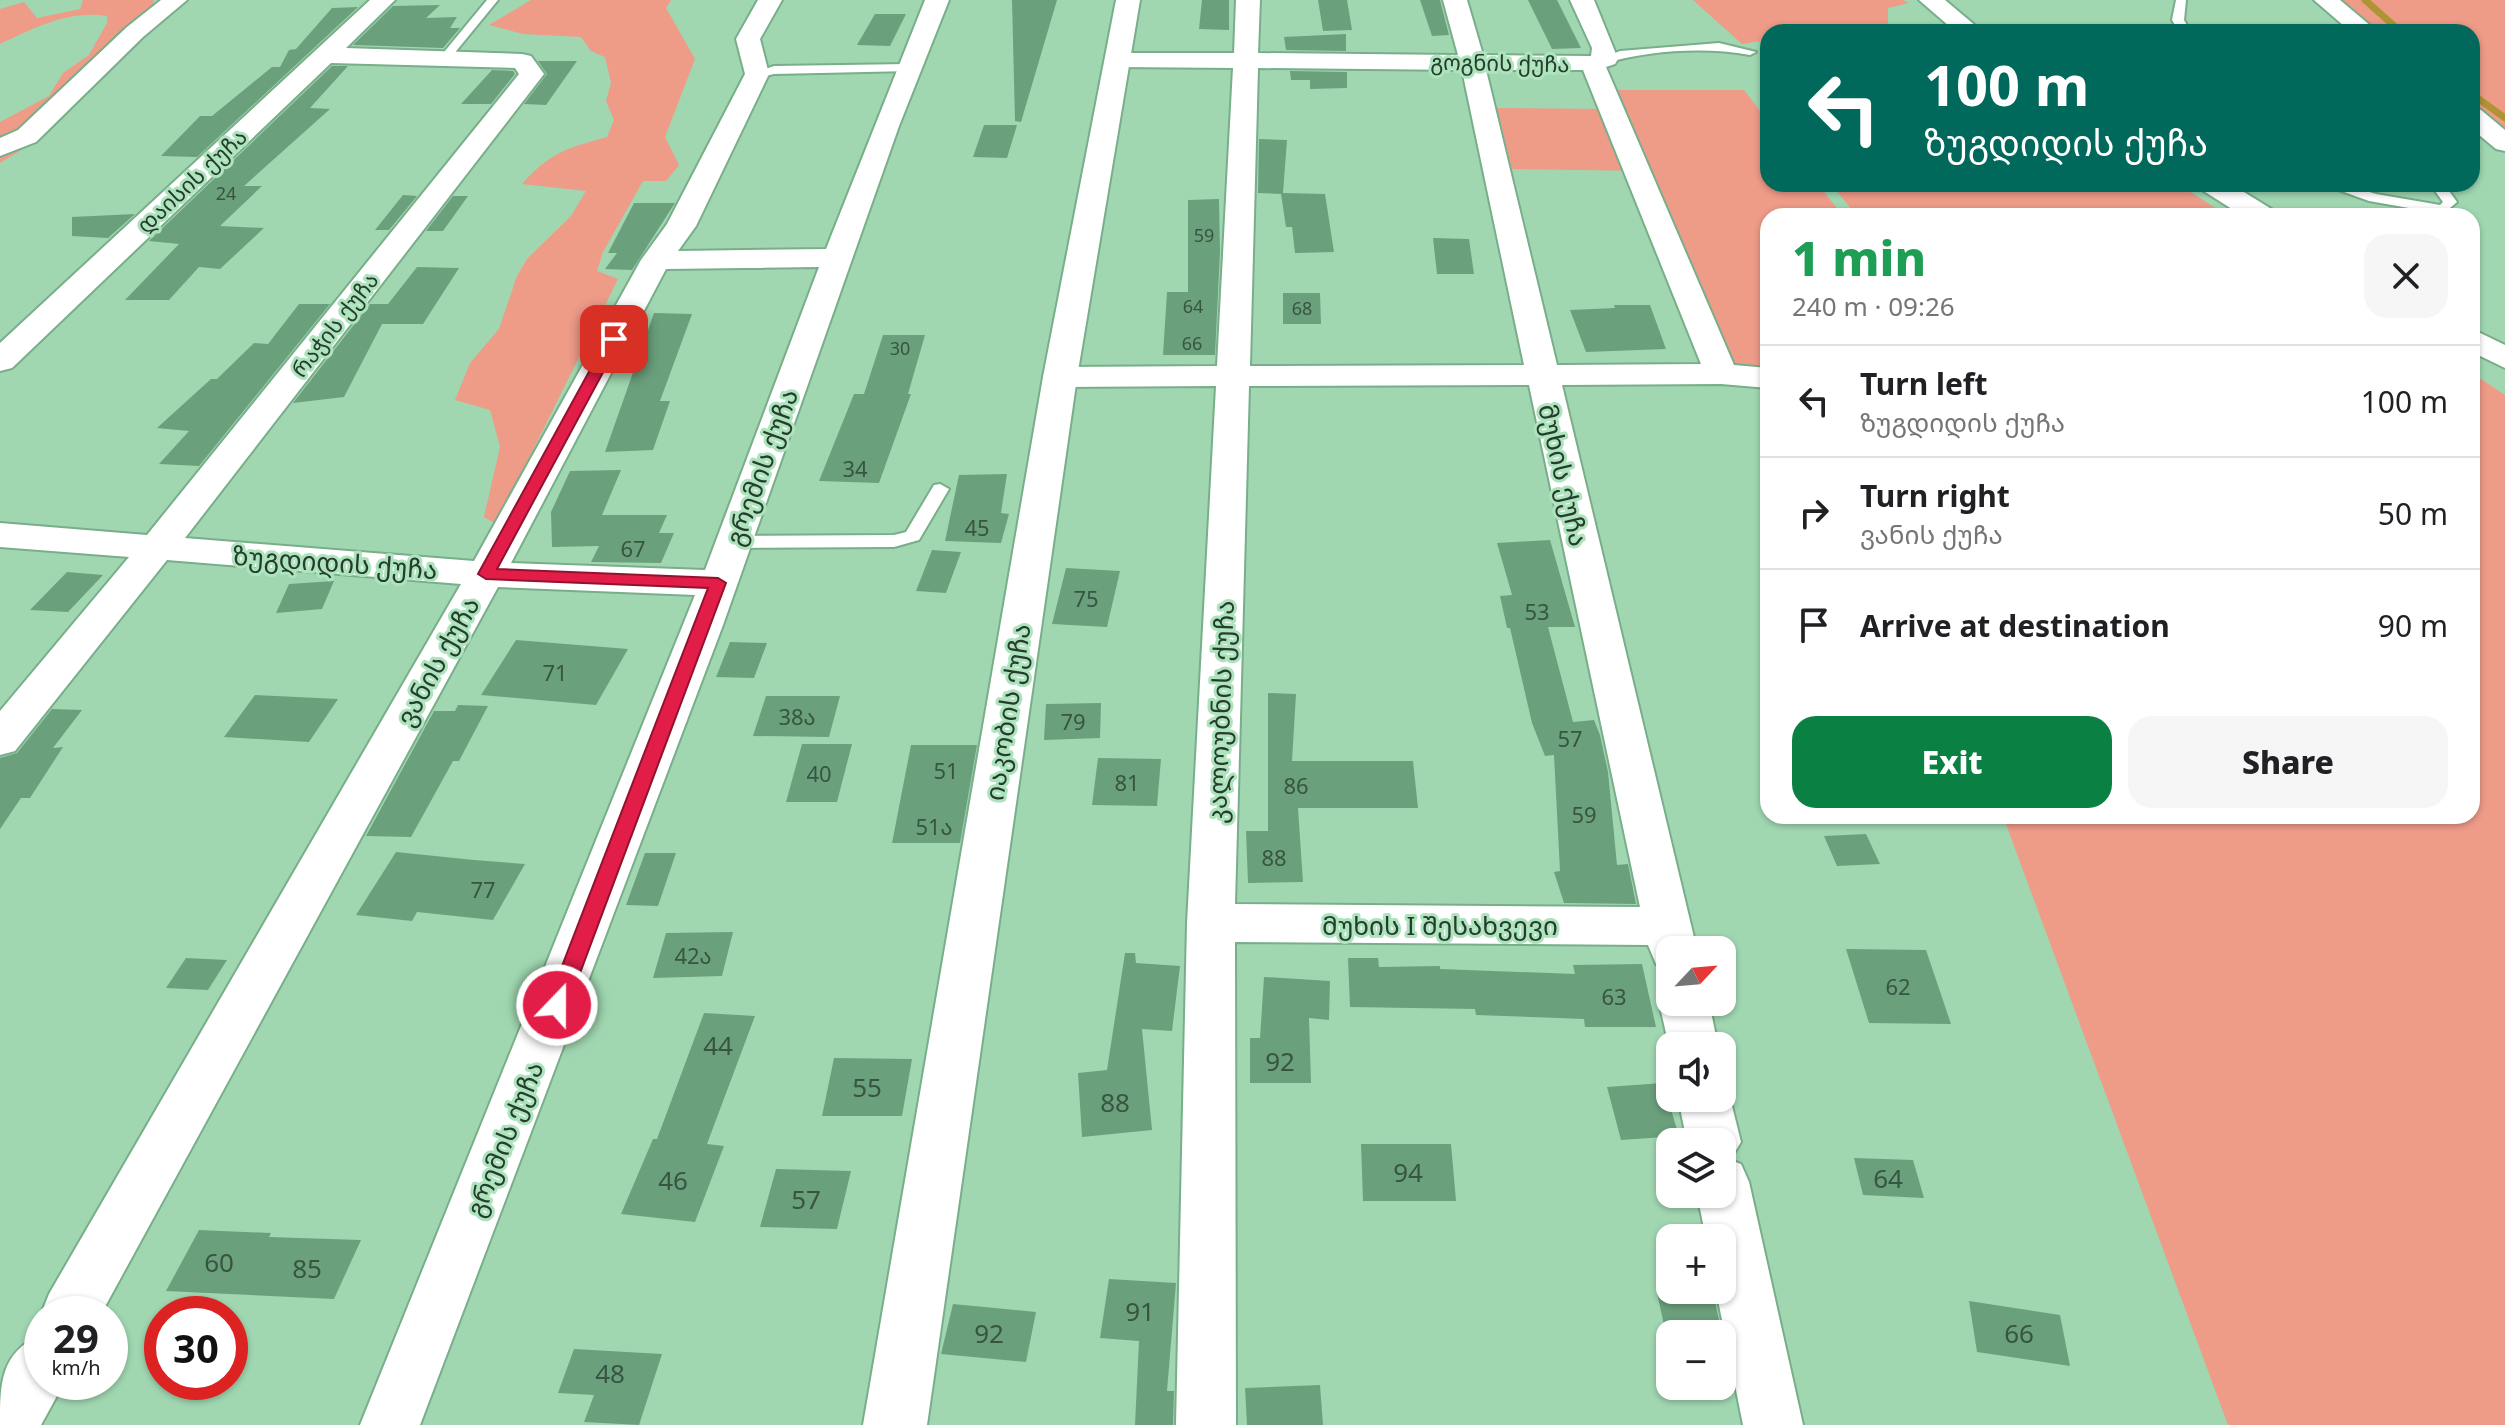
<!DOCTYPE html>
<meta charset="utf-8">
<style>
body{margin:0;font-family:"Noto Sans","Noto Sans Georgian",sans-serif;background:#f6f6f6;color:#202124;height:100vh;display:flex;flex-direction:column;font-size:30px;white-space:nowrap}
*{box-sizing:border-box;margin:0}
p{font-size:26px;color:#757577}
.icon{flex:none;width:44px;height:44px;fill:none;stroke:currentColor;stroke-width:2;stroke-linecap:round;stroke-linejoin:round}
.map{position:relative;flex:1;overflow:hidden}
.drawer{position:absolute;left:1760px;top:208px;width:720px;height:616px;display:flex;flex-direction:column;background:#fff;border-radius:24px;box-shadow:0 2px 6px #0004}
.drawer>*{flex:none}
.hud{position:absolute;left:1760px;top:24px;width:720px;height:168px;border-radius:24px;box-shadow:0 2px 6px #0004;background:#00695c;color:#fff;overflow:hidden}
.needle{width:52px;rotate:64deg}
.buttons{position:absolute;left:1656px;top:936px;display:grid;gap:16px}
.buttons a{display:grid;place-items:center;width:80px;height:80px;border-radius:16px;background:#fff;box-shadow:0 2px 6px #0004;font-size:40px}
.speed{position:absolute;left:24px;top:1296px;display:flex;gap:16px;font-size:40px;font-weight:700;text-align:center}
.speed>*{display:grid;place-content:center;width:104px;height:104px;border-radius:50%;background:#fff;box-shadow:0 2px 6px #0004;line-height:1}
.speed small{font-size:20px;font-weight:400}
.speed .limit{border:12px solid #d22;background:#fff;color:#111}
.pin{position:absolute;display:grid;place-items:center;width:68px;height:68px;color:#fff;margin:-34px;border-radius:16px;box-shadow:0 4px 12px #0006}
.me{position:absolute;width:88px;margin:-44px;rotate:22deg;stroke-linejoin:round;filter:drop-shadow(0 0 6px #0008)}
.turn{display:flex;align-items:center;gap:28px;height:168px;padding:0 32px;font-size:36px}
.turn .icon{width:104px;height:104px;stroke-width:2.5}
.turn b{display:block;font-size:56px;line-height:68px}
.round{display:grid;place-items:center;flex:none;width:84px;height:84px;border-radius:24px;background:#f6f6f6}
.summary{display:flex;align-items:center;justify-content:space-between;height:136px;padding:0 32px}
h1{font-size:48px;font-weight:800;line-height:60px;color:#1e9e55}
.primary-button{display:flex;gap:16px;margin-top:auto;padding:16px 32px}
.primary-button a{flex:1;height:92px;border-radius:24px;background:#0b8043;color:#fff;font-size:32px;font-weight:800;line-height:92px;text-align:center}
.primary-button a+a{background:#f6f6f6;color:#202124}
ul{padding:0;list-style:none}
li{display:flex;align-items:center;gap:24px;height:112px;padding:0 32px;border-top:2px solid #e0e0e0}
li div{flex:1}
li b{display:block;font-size:30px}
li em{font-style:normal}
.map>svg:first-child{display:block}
</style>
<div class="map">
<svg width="2505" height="1425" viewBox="0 0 2505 1425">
<rect width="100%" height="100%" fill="#a0d7b1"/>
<path fill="#ee9b88" d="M83 0H154L152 9 39 139 0 163V122L49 96 63 73 89 55 107 23V16C67 10 35 28 0 44V9L24 2 37 18 80 9Z
M531 0H671L666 8 695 59 665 137 679 165 666 181H643L603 252 597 271 618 279 496 524 484 517 500 447 490 410 455 400 470 363 499 329 517 276 527 259 571 216 586 191 522 184C550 152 568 148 607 137L614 120 606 101 611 83 605 57 591 51 581 37 523 34 489 25Z
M1693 0H1903L1909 3 1888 8V32H1768V40L1742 44Z
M2341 0H2505V131L2472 106V32H2375Z
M1611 90H1744L1768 121V184H1818L1843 216H1768V370L1731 367 1649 171 1512 169 1497 108 1620 109Z
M1831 184H2178L2228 216H1857Z
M2472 373 2505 395V1425H2228L2003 816H2472Z"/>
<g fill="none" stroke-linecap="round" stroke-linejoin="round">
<path stroke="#ae9433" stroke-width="7" d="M2365 0 2401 32
M2472 94 2505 118"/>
</g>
<path fill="#6ba07c" d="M1012 0H1057L1021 122 1015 121Z
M1202 0H1229V30L1199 29Z
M1318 0H1347L1352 30 1323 31Z
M1420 0H1440L1449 35 1432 36Z
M1528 0H1557L1581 48 1552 49Z
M440 5 426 18 457 17 450 28H460L443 48 353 45 393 6Z
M358 7 197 157 161 156 200 116H212L272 67H280L289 50 296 49 332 8Z
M875 14H906L890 46 857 45Z
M1346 34V51L1286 50 1284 37Z
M538 61H577L546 105 524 104 547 74Z
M332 66H348L310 108 330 109 244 186H262L220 226 264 228 220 269 199 267 169 300H125L179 244 149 241Z
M492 70 513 71 515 74 491 104H461Z
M1290 71 1347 72V88L1310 89V80H1291Z
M984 125H1017L1007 158 973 157Z
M1259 139 1287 140 1283 193 1325 194 1334 252 1295 253 1292 227H1286L1281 194 1258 193Z
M403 195 417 196 389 230H375Z
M453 196H468L443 231H426Z
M1219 199 1220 252 1215 355H1163L1167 292H1188V200Z
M634 203H675L632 270 605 269 617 253H608Z
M135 214 108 238 72 236V217Z
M1433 238 1469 239 1474 274H1437Z
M417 267 459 268 423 324H382L344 397 293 403 370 304H388Z
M1283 293H1320L1321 324H1283Z
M299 304H330L199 466 159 464 189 431 157 428 211 379H217L254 343 268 344Z
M1614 305H1650L1666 349 1586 352 1570 310 1615 308Z
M654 313 692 314 660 401H670L653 450 605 452Z
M883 335H925L908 394H911L879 483 819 481 854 394H864Z
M621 470 602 515H667L659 533H674L661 563 591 562 599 546 552 547 551 512 570 471Z
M1007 474 1001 513 1009 514 1001 543 945 541 959 475Z
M1550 540 1575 627H1548L1573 722 1594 720 1600 735 1608 772 1617 865 1628 864 1636 904 1564 903 1554 872 1560 871 1554 755 1545 756 1532 723 1510 628H1507L1500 596 1512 595 1497 543Z
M932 550 961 552 946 593 916 591Z
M1066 568 1120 571 1107 627 1052 624Z
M67 572 103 575 68 612 30 610Z
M334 581 322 609 276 613 289 584Z
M516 640 628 649 596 705 481 695Z
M730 642 767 643 754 678 716 677Z
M1268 693 1296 694 1292 761H1413L1418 808H1298L1303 882 1248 883 1246 831H1268Z
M255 695 338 699 309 742 224 737Z
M766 696H840L829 737 753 736Z
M1101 703 1100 738 1044 740 1046 704Z
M458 705 488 706 459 761H453L411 837 366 836 434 711H455Z
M52 709 82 710 53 748 63 747 30 798H21L0 829V758L17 753Z
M802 744H852L837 802H786Z
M911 745H977L960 843H892Z
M1098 758 1161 759 1157 806 1092 805Z
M1866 834 1880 864 1837 866 1824 836Z
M396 852 474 860 525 864 493 920 417 912 412 921 356 915Z
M645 853H676L658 906 626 905Z
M733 932 722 976 653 978 666 933Z
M1846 949 1926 950 1951 1024 1869 1023Z
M1125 953H1135L1136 963 1180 966 1172 1031 1142 1029 1152 1130 1082 1137 1078 1073 1107 1070Z
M186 958 227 960 208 990 166 988Z
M1348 958H1378L1379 967 1440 966V969L1575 974 1573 965 1642 964 1656 1027H1585L1584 1019 1476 1015 1475 1009 1350 1007Z
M1264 977 1330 981 1329 1020 1309 1018 1311 1083H1250V1038H1260Z
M704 1013 755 1016 707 1144 724 1146 695 1222 621 1214 653 1139H657Z
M834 1058 912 1059 902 1116H822Z
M1663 1083 1679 1136 1621 1140 1607 1087Z
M1361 1144H1451L1456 1201H1363Z
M1854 1158 1913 1160 1924 1198 1863 1195Z
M776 1169 851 1171 837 1229 760 1227Z
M199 1230 271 1233 269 1237 361 1240 334 1299 166 1291Z
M1109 1279 1176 1283 1167 1391H1174L1173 1425H1135L1139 1341 1100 1338Z
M1713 1292 1722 1334H1670V1352L1657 1293Z
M1969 1301 2060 1315 2070 1366 1977 1352Z
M953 1304 1036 1312 1026 1362 941 1354Z
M574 1349 662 1354 639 1425 584 1422 594 1395 558 1393Z
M1320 1385 1323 1425H1247L1245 1388Z"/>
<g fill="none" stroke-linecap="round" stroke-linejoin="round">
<defs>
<path id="service" d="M487 0H498L448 61H440V57Z
M2176 0H2186L2184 20 2191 32H2179L2172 20Z
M1719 43 1756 52 1750 55C1705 47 1651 50 1606 63L1600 59 1620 51Z
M908 64 914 68 912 71 774 74 757 78 751 74 774 66Z
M2322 184H2343L2376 194 2440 205 2443 202 2430 184H2444L2457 202 2443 214 2369 201Z
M940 484 949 489 919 540 894 547 734 548 725 542 734 536 894 535 906 532 934 485Z"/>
<path id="minor" d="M161 0H187L143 37 36 142 0 156V138L18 130 127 27Z
M370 0H395L346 48 522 54 531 56 544 74 185 538 474 561 641 260 667 224 745 74 736 39 758 0H782L760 39 769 74 696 226 678 251 826 249 925 0H949L899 126 723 625 420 1425H360L695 595 498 587 101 1314H41L49 1294 461 584 167 560 15 751 0 755V711L129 557 0 547V523L147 535 519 74 515 68 331 63 12 368 0 371V343ZM819 267 705 570 511 563 666 269Z
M1236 0H1260L1258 53 1458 55 1443 0H1467L1483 55 1591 56 1592 48 1570 0H1594L1618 59 1615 64 1606 67 1734 365 1768 368V388L1721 384 1562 385 1697 950H1670V969L1656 964 1648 945 1235 942 1236 1425H1176L1187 923 1216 386 1060 387 1048 384 1043 377 1048 370 1060 367 1217 366 1233 68 1118 67 1109 65 1106 60 1109 55 1118 53H1234ZM1258 68 1462 70 1524 365 1250 366ZM1486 70H1583L1701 364 1557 365ZM1529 385 1640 907 1235 904 1249 386Z
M1919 0H1945L1983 32H1956Z
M2314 0H2340L2378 32H2351Z
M2472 108 2481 110 2505 130V151L2496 149 2472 129Z
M2198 184H2231L2273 210 2277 216H2243L2202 190Z
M2472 329 2505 345V368L2472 352Z
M1670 986V1002H1709L1718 1046H1670V1051L1659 1002Z
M1722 1082 1730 1098 1741 1142 1730 1160 1741 1164 1749 1182 1803 1425H1743L1716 1290H1722V1238H1706L1697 1194H1722V1142H1687L1678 1098H1722Z
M42 1334V1382H64L63 1385 41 1425H0C0 1383 0 1353 42 1334Z"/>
<path id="tertiary" d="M1116 0H1140L1077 377 927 1425H863L1043 377Z"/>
</defs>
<use href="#service" stroke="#78ae89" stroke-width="4"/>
<use href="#minor" stroke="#78ae89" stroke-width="4"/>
<use href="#tertiary" stroke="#78ae89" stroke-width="4"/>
<use href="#service" fill="#fff" fill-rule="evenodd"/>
<use href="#minor" fill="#fff" fill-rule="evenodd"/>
<use href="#tertiary" fill="#fff" fill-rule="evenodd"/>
</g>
<path fill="#e11d48" stroke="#92132f" stroke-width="2" d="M614 334 621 339 497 569 718 578 726 583 568 1005 565 1011 557 1014 550 1011 547 1005 708 588 486 579 478 574 607 339Z"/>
<g text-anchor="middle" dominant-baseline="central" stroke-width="6" stroke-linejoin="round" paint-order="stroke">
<g font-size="18" fill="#375541">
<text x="226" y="193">24</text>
<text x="1204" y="235">59</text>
<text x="1193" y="306">64</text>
<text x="1302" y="308">68</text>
<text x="1192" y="343">66</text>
<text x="900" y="348">30</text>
</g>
<g font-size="22" fill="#263c2d" stroke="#ade4bd">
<text transform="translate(1500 62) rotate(1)">გოგნის ქუჩა</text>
<text transform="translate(191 180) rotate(-43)">დაისის ქუჩა</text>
<text transform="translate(334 324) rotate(-52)">რაჭის ქუჩა</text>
</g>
<g font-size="22" fill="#375541">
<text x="855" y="468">34</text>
<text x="977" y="527">45</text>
<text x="633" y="548">67</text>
<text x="1086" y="598">75</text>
<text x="1537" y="611">53</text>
<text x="555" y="672">71</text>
<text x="797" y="716">38ა</text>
<text x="1073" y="721">79</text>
<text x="1570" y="738">57</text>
<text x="946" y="770">51</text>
<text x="819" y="773">40</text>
<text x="1127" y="782">81</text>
<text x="1296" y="785">86</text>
<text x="1584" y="814">59</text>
<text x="934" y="826">51ა</text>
<text x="1274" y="857">88</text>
<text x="483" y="889">77</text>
<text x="693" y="955">42ა</text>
<text x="1898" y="986">62</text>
<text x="1614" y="996">63</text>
</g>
<g font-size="26" fill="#263c2d" stroke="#ade4bd">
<text transform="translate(761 467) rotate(-70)">გრემის ქუჩა</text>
<text transform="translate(1564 475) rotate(77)">მუხის ქუჩა</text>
<text transform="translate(335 562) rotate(4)">ზუგდიდის ქუჩა</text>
<text transform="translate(437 661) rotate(-61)">ვანის ქუჩა</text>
<text transform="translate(1007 712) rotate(-81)">იაკობის ქუჩა</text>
<text transform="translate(1220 712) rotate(-88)">კალოუბნის ქუჩა</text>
<text x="1440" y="925">მუხის I შესახვევი</text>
<text transform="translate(504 1139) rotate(-68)">გრემის ქუჩა</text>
</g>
<g font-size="26" fill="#375541">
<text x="718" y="1045">44</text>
<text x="1280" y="1061">92</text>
<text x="867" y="1087">55</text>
<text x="1115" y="1102">88</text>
<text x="1408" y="1172">94</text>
<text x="1888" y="1178">64</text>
<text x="673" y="1180">46</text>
<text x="806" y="1199">57</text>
<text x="219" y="1262">60</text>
<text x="307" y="1268">85</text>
<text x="1140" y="1311">91</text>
<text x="989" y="1333">92</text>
<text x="2019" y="1333">66</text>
<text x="610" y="1373">48</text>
</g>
</g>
</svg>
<div class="buttons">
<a><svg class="needle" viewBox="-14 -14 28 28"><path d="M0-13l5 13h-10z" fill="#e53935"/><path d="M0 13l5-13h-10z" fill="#757577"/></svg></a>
<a><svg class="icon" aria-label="sound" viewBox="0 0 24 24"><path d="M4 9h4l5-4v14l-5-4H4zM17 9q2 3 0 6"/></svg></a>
<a><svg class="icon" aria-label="layers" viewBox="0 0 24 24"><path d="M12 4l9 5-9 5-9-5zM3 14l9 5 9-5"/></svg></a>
<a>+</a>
<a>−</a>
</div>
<div class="speed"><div>29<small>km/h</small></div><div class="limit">30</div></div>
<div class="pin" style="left:614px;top:339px;background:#d93025"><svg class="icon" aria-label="arrive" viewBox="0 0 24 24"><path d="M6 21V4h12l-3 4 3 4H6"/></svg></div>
<svg class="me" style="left:557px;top:1005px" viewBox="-20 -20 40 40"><circle r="17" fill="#e11d48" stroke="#fff" stroke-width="3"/><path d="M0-11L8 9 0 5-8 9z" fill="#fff"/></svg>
<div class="hud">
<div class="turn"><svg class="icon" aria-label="left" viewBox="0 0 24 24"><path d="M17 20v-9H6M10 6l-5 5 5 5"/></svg><div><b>100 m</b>ზუგდიდის ქუჩა</div></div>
</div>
<section class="drawer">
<div class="summary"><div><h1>1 min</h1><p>240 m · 09:26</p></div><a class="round"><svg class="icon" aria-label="close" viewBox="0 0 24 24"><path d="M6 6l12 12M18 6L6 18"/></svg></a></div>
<ul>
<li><svg class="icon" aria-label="left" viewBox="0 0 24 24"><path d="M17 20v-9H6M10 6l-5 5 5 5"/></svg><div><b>Turn left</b><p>ზუგდიდის ქუჩა</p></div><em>100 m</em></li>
<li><svg class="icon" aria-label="right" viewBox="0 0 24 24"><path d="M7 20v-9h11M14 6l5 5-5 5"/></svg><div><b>Turn right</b><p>ვანის ქუჩა</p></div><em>50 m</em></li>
<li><svg class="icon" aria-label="arrive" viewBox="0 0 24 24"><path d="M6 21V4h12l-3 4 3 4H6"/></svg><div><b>Arrive at destination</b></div><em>90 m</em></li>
</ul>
<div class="primary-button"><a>Exit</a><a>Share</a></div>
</section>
</div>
